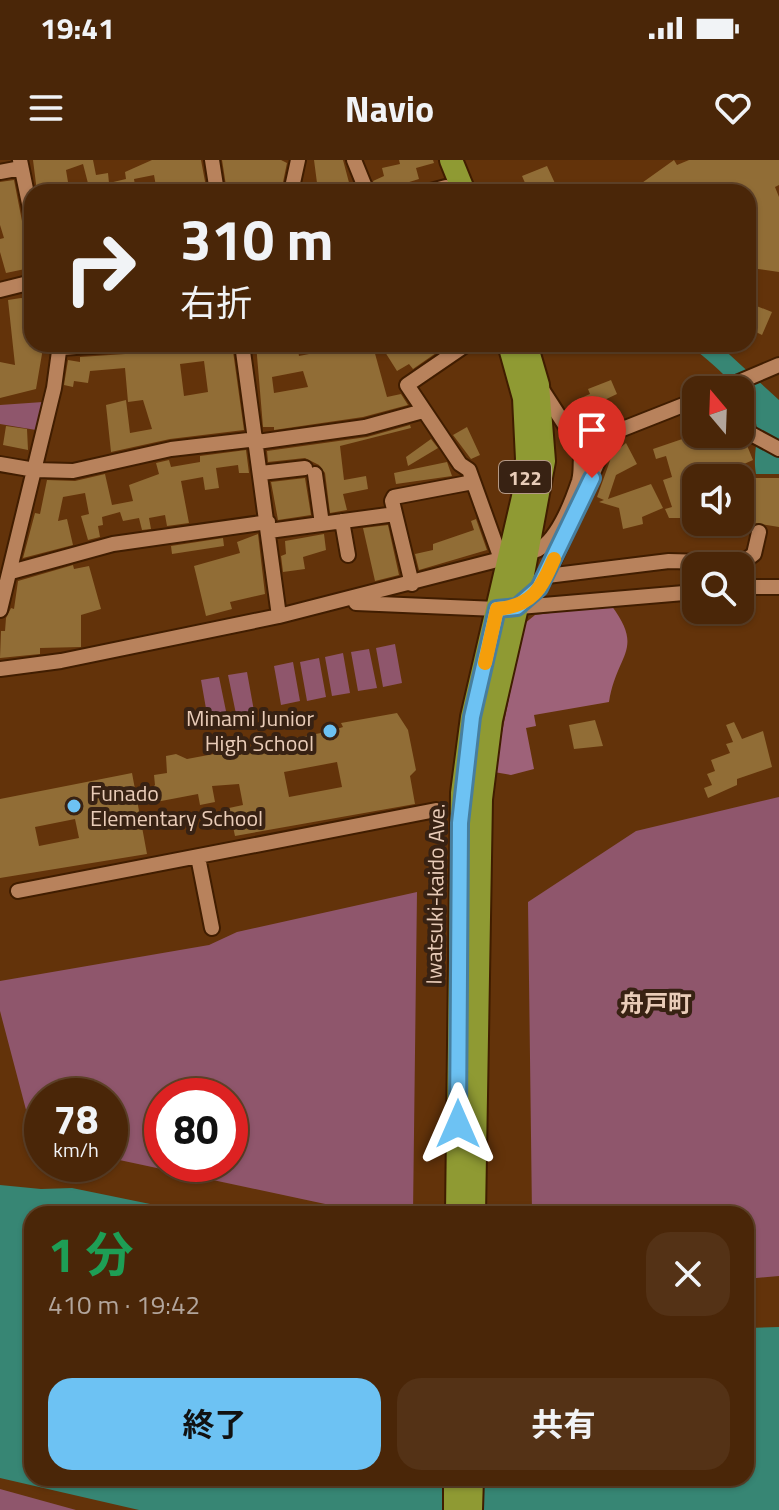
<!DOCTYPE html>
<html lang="ja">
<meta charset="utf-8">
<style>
body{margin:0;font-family:"Titillium Web","Noto Sans JP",sans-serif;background:#543216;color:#f1f3f6;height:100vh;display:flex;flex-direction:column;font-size:30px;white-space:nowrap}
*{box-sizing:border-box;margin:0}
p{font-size:26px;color:#b2a59c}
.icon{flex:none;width:44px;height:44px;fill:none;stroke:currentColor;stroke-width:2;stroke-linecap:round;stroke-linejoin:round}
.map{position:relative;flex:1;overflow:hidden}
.side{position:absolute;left:24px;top:1046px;width:730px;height:280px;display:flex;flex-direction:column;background:#4a2608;border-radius:24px;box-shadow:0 2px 6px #0004,0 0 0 2px #614329}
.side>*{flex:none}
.guide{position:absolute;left:24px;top:24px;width:732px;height:168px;border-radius:24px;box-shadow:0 2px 6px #0004,0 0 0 2px #614329;background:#4a2608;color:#f1f3f6;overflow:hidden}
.needle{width:52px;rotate:341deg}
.buttons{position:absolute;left:682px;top:216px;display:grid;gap:16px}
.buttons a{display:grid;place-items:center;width:72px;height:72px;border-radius:16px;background:#4a2608;box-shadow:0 2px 6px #0004,0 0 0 2px #614329;font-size:40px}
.speed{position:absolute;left:24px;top:918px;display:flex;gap:16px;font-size:40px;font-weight:700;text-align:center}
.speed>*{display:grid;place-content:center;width:104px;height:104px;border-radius:50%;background:#4a2608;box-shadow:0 2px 6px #0004,0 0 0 2px #614329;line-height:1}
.speed small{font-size:20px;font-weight:400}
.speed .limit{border:12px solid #d22;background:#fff;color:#111}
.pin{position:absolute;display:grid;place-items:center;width:68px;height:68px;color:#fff;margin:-82px -34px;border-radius:50% 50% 50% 0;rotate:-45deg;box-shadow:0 0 8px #0007}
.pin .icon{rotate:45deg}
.me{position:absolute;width:88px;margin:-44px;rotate:0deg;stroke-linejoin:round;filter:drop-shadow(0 0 6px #0008)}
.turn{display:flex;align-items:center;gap:28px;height:168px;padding:0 24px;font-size:36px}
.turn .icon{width:104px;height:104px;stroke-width:2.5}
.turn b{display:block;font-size:56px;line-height:68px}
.round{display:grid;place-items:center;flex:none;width:84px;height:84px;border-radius:24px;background:#543216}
.head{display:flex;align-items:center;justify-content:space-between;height:136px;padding:0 24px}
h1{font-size:48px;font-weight:700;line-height:60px;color:#1e9e55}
.button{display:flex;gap:16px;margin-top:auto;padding:16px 24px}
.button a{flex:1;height:92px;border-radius:24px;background:#6dc2f3;color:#111;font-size:32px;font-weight:700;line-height:92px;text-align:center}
.button a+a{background:#543216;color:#f1f3f6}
.status{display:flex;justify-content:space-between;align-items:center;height:56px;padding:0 40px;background:#4a2608;direction:ltr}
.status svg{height:22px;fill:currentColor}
header{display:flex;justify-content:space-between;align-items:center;height:104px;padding:0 24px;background:#4a2608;font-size:36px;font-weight:700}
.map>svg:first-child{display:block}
</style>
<div class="status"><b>19:41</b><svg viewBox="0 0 49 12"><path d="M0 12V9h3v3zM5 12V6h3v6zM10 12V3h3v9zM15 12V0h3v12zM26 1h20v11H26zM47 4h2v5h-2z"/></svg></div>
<header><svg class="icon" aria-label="menu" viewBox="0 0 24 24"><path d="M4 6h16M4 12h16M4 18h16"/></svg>Navio<svg class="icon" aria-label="heart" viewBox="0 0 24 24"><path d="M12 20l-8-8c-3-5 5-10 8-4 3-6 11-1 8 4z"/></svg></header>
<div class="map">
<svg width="779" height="1350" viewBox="0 0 779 1350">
<rect width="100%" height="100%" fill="#63330a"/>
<path fill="#8f566c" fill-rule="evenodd" d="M43 242 36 270 0 264V245Z
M395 484 402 523 383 527 376 488Z
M369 489 377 528 358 531 351 492Z
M343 493 350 533 332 536 325 497Z
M319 498 326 537 307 541 300 502Z
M293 502 300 541 281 545 274 506Z
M247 512 254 551 236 554 228 515Z
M219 517 227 556 208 560 201 520Z
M779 637V1116L746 1119V1054H532L528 742 636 671Z
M417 732 413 1054H372L110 998V936H42V985L35 984 0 851V821L209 785 237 772ZM162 936H230V1004H162Z
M0 1329 76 1350H0Z"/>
<path fill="#9e6279" d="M611 445C645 490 617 493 609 542L534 555 536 566 526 568 534 609 511 615 494 612 524 464 535 455Z"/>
<path fill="#378674" d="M687 184H718L779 240V314H756C753 298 757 285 757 270 756 239 711 201 687 184Z
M0 1025 41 1029 72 1028 199 1054H32V1318H746V1168L779 1167V1350H139L0 1318Z"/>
<path fill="#916d36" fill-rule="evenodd" d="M33 0H93L96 15 108 13 109 23 126 19 125 12 152 0H201L207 32H157L154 15 134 19 136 32 90 31 83 4 66 10 68 22 52 26 53 32H37Z
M222 0H281L287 3 281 32H265L263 22 241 26 242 32H227Z
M314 0H343L351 30 356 32H301L303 25 317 23Z
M399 0H433L434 3 416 8 419 19 377 32 373 21 384 16 382 8 400 4Z
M674 0 677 5 689 0H779V25L775 27 779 37V112L758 109 753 98 748 100V32H643L639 25Z
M547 6 559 32H529L522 16Z
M14 20 22 61 32 68V103L24 105 25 109 6 113 0 92V79L4 78 0 65V22Z
M21 138 31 140 32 184H41L42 194 36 229 0 238V202L15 205 8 140Z
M754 145 772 152 762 175 748 168Z
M134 184H232L244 270 170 279 111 292 106 245 126 240 130 273 152 269 143 240 128 242 125 208 90 211 88 223 74 221 73 227 64 225 68 200 80 202V197L125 194ZM204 201 208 232 184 236 180 204Z
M256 184H297L299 196 324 191 322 184H342L343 188 351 186 353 190 369 186 370 193 374 190 387 237 401 234 408 245 363 257 274 270V267H263ZM303 211 308 227 274 233 272 217Z
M380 184H449L413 209 409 204 397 211Z
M611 220 617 234 579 252 574 241 590 234 588 229Z
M410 265 411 268 340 286 344 320 366 316 368 329 343 334 347 350 330 353 325 313 319 305 305 298 268 302 267 291 367 277Z
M6 266 27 269 28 290 3 285Z
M467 267 480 295 471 299 453 275Z
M697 274H726L730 284 741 280 746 283 753 300 744 304 745 318H696V358H669L665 349 672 347 663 320 672 317 666 296 656 299 653 289Z
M431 279 438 288 408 306 406 297Z
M626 283 637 304 616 315 608 339 651 324 663 348 642 357 643 364 623 369 619 348 599 342 604 340 597 337 612 295Z
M246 290 249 313H239L238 305 216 308 219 328 205 330 203 317 181 321 189 363 167 366 165 355 149 358 151 369 142 370 139 358 123 361 120 352 102 357 103 365 98 366 100 377 88 380 81 356 89 354 85 333 63 337 58 361 67 359 73 385 23 398 35 353 40 354 47 320 75 321 105 314 112 345 133 341 129 325 159 314 156 303 169 300 171 307 200 302V296Z
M447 302 452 316 396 324 394 313Z
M305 318 311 355 278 360 271 322Z
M740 318H779V367L754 363V357L740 361Z
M476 359 487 390 419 410 415 394 433 390V384L474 370 471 361Z
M388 365 399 415 375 421 363 368Z
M258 374 265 434 230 442 232 449 206 456 194 406 240 393 237 382Z
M324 374 326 390 303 397 305 409 283 412 281 396 286 394 285 381Z
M223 378 224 386 172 394 171 386Z
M73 405 74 409 89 406 101 449 81 455V487L40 488V494L0 498 1 471H5L6 458 11 448 14 449 18 421Z
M397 553 408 570 416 610 410 616 415 644 235 676 229 648 243 645 239 624 212 626 215 642 200 645 198 634 156 642 146 635 155 625 154 615 167 613 166 596 176 594 187 599 219 593 331 571 343 567 341 563ZM337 602 342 627 289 637 284 612Z
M595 560 603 586 574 589 569 565Z
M734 562 742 579 763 571 772 607 737 619V625L708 638 704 628 712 625 707 614 715 611 711 600 730 593 726 584 733 582 726 565Z
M132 613 147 694 0 718V639ZM75 659 79 678 39 686 35 667Z"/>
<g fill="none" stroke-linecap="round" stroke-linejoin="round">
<defs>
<path id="minor" d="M20 0 32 58
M212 0 217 32
M354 0 367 32
M0 12 21 8
M291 32 298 0
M427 32 446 27
M0 130 32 122
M242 184 279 456
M467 184 407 225 460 304 469 310 501 399
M60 188 124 184
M541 228 572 276 587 283 696 240
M720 230 779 205
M740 268 779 289
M257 282 365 267 423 251
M0 304 35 310 73 311 171 289 257 279
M261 313 305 308
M315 314 322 364
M342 361 348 395
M269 371 395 354
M534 391C556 385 572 342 579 321 583 307 577 295 587 283
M11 412 113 384 268 362
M547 416 669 401 742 403 754 394 759 372
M412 424 392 341 394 337 473 322
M740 427H779
M356 443 497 449 696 432
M517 447 539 428 547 416 609 277
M0 450 54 228 60 184
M0 509 61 501 279 456 505 398
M198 697 212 768
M18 731 436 650"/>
<path id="highway" d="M451 0 464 32
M457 1054 462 633 472 557 523 337 527 299 524 238 509 184
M474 1054 481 639 491 560 517 447 544 301 538 225 526 184
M455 1350V1318
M471 1350 472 1318"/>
</defs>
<use href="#minor" stroke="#401d00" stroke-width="18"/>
<use href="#highway" stroke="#401d00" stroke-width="26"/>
<use href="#minor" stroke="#b8825c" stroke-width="14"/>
<use href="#highway" stroke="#8f9a33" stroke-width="22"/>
</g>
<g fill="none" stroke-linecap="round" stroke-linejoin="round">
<defs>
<path id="route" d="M458 964 460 663 472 557 497 449 517 447 539 428 592 318"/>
</defs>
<use href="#route" stroke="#477e9e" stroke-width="20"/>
<use href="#route" stroke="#6dc2f3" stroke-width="14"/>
<path stroke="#f59e0b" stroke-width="14" d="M485 503 497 449C532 446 541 429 554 399"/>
</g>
<g fill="#6dc2f3" stroke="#382213" stroke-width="3">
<circle cx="330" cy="571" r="8"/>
<circle cx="74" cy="646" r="8"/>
</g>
<g text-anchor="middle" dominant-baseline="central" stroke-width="8" stroke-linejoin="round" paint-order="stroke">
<rect fill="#382213" stroke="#b49986" stroke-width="2" x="499" y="301" width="52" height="32" rx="6"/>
<g font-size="20" font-weight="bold" fill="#e9ccb8">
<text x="525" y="317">122</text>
</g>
<g font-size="22" fill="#e9ccb8" stroke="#382213" text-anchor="end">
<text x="314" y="558">Minami Junior<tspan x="314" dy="25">High School</tspan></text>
<text x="90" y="633" text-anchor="start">Funado<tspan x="90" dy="25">Elementary School</tspan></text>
</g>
<g font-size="22" fill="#e9ccb8" stroke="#382213">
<text transform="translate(435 734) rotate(-89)">Iwatsuki-kaido Ave.</text>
</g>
<g font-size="24" font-weight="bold" fill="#e9ccb8" stroke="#382213">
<text x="656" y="843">舟戸町</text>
</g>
</g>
</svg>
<div class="buttons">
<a><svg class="needle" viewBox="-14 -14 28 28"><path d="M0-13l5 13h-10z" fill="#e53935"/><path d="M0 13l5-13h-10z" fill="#b2a59c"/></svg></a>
<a><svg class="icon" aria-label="sound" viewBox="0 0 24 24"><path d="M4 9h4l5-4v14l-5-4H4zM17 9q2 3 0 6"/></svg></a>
<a><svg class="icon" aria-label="search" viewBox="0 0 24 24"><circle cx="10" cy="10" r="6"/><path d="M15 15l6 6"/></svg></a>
</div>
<div class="speed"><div>78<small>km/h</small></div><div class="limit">80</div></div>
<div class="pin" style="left:592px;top:318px;background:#d93025"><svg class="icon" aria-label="arrive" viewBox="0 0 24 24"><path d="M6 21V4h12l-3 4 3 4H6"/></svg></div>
<svg class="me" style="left:458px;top:964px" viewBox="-20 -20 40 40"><path d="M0-17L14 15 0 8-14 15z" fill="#6dc2f3" stroke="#fff" stroke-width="4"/></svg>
<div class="guide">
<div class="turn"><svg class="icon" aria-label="right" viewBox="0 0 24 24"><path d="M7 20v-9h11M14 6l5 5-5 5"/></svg><div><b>310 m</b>右折</div></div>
</div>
<section class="side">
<div class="head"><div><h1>1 分</h1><p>410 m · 19:42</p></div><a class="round"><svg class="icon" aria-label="close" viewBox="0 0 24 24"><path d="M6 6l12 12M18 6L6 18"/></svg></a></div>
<div class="button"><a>終了</a><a>共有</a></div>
</section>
</div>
